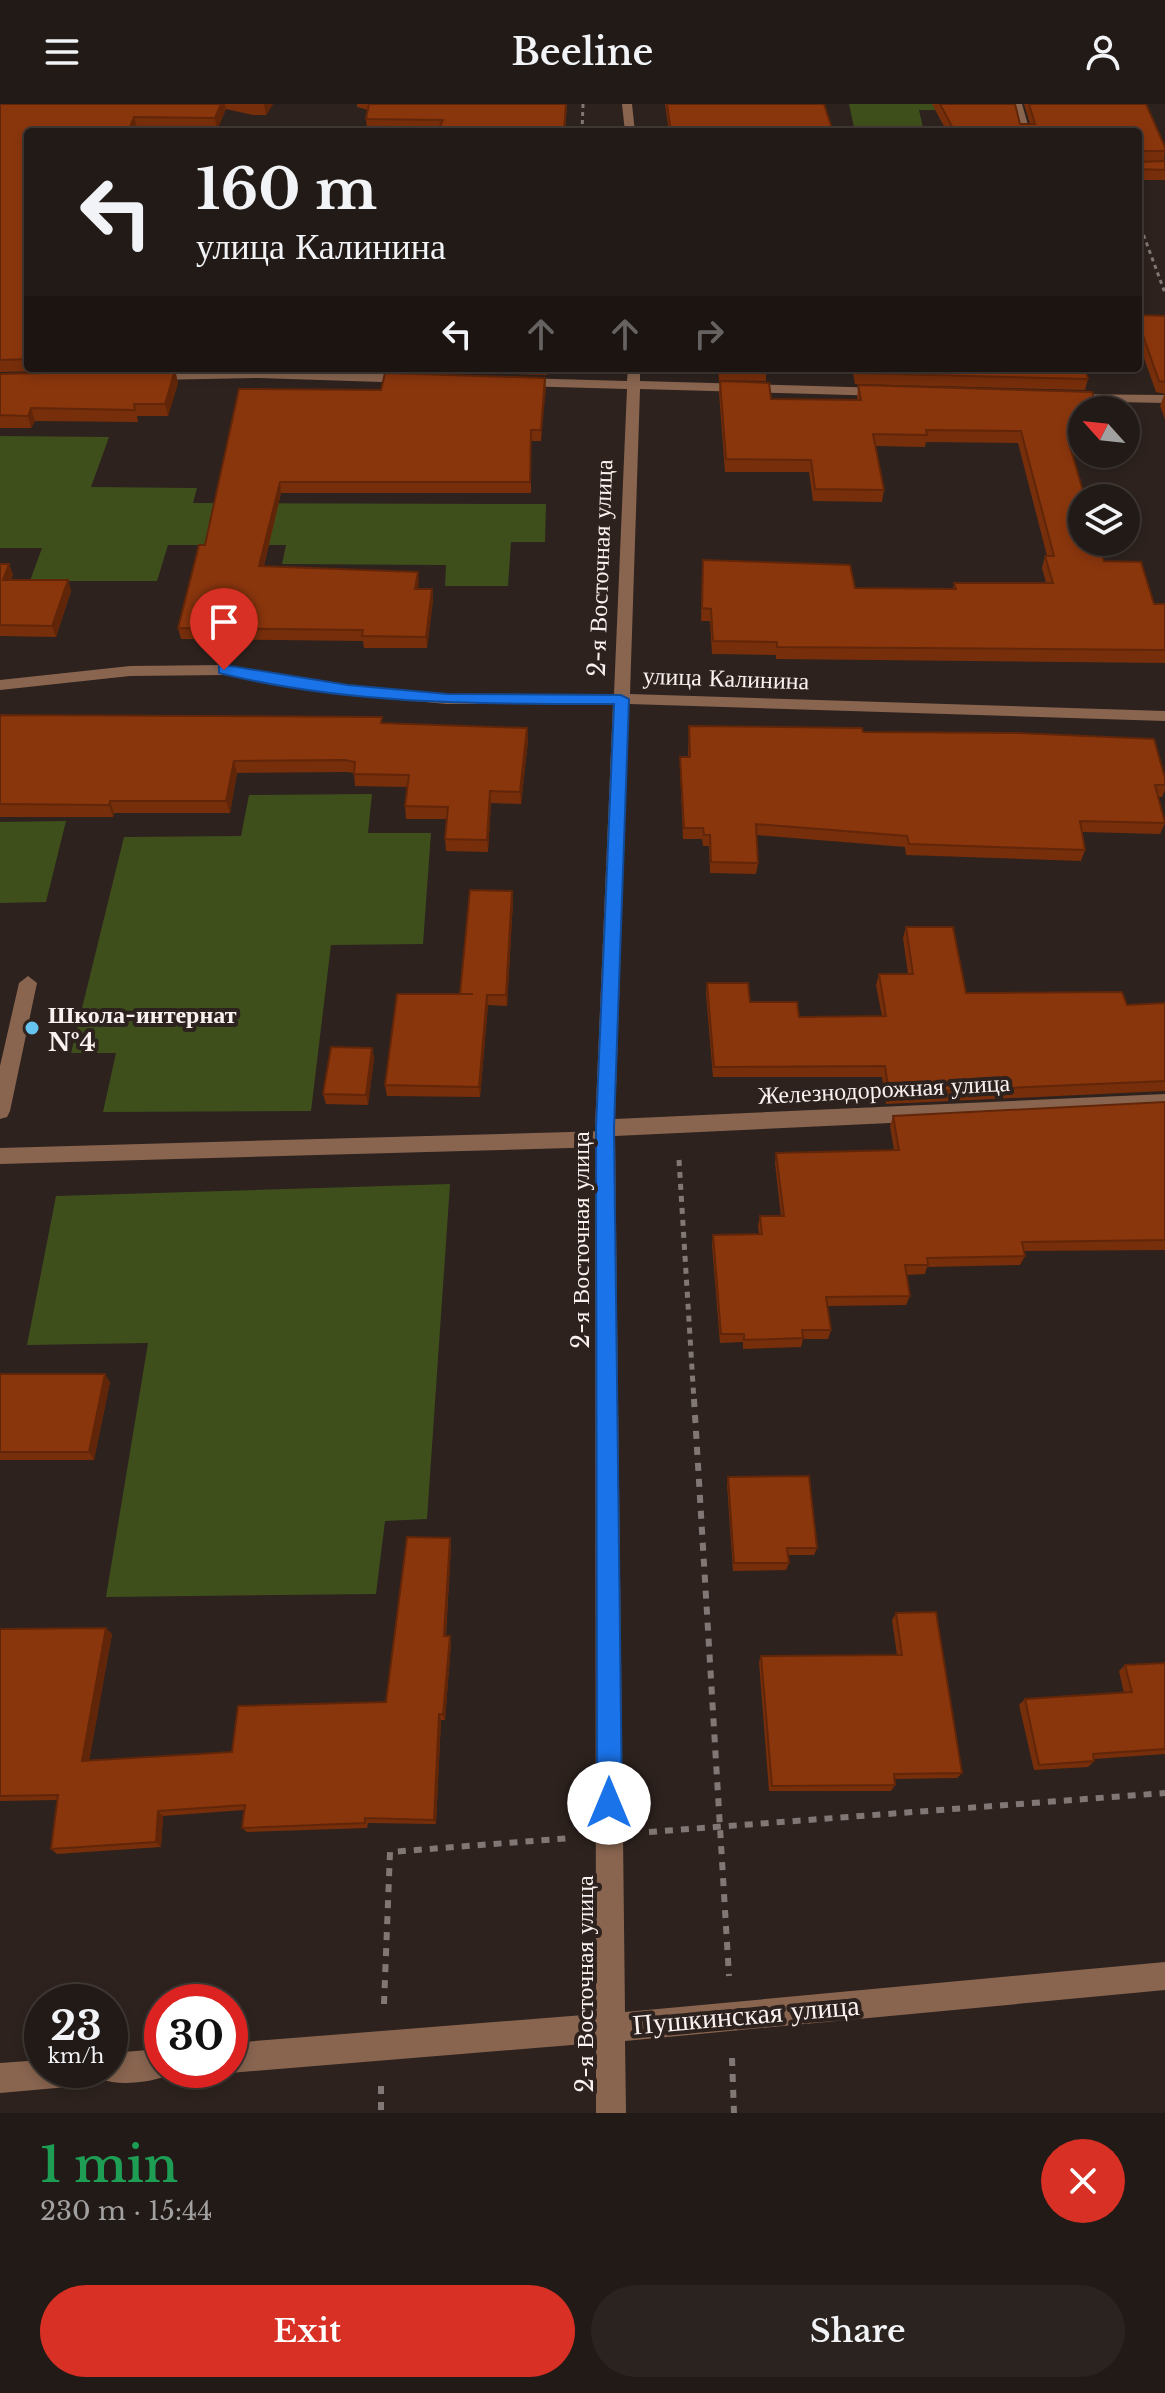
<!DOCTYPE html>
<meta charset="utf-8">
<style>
body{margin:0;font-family:"Libre Baskerville",serif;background:#2a231f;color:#f1f3f6;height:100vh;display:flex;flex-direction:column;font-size:30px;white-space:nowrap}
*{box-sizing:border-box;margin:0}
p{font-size:26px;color:#a2a1a1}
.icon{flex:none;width:44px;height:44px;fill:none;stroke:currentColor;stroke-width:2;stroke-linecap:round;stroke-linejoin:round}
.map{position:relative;height:2009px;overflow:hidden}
.sheet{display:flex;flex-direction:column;background:#221a16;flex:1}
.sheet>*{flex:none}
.banner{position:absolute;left:24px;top:24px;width:1118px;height:244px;border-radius:8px;box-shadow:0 4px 12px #0003,0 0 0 2px #3f3835;background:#221a16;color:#f1f3f6;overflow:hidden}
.needle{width:52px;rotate:297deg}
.tools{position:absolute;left:1068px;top:292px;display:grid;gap:16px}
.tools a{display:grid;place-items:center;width:72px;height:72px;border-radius:50%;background:#221a16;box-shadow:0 4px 12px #0003,0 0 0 2px #3f3835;font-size:40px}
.speed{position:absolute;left:24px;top:1880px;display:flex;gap:16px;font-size:40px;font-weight:700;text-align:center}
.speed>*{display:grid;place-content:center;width:104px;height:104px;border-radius:50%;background:#221a16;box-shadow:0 4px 12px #0003,0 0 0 2px #3f3835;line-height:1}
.speed small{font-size:20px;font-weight:400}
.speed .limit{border:12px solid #d22;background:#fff;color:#111}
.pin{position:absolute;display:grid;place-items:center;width:68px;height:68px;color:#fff;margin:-82px -34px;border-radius:50% 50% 50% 0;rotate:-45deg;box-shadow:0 0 8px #0007}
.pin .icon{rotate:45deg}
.me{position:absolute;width:88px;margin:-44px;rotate:0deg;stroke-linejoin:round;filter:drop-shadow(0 0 6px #0008)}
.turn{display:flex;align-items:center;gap:28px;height:168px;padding:0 40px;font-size:36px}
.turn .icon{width:104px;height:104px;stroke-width:2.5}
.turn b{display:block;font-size:56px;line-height:68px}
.lanes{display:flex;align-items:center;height:76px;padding:0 40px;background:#0003;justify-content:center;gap:40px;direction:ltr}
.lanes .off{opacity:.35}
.round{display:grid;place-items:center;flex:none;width:84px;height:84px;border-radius:42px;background:#2a231f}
.headline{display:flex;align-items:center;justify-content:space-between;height:136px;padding:0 40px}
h1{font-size:48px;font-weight:600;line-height:60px;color:#1e9e55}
.button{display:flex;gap:16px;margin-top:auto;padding:16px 40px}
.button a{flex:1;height:92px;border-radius:48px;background:#d93025;color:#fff;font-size:32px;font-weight:600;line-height:92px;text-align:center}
.button a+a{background:#2a231f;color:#f1f3f6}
header{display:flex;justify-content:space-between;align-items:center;height:104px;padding:0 40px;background:#221a16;font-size:36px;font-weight:600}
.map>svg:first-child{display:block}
</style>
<header><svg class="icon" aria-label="menu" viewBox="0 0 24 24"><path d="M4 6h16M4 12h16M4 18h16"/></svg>Beeline<svg class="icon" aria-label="person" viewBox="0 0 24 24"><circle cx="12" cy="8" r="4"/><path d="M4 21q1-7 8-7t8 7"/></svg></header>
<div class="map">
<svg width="1165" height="2009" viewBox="0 0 1165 2009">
<rect width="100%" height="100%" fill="#2d221e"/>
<path fill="#3e4f1c" d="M849 0H994L997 6H919L924 28H855Z
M0 332 109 333 91 383 197 384 193 399 546 400 545 438H511L508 482H445L446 461 282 460 286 441H168L157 477H30L42 444H0Z
M372 690 368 729H431L423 840 331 841 311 1007 103 1008 116 949H71L124 733 241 732 249 691Z
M66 717 46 798 0 799V718Z
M450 1080 427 1415 385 1417 376 1490 106 1493 148 1239 27 1241 56 1092Z"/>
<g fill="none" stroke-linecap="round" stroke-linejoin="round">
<path stroke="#817875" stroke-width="3" stroke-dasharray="4 4" stroke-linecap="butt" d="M582 28 583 0
M1138 116 1165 189"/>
<path stroke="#817875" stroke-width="5" stroke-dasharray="6 6" stroke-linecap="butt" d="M679 1056 694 1297"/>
<path stroke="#817875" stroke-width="6" stroke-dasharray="8 8" stroke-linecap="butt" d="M694 1295 729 1872
M649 1728 1165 1689
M384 1900 390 1748 571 1734
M732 1954 734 2009
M381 1982V2009"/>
<path fill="#896550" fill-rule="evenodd" d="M28 872 37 879 10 1007 7 1013 0 1015V962L19 879Z
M605 1027 612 1029 615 1035 612 1041 605 1043 0 1060V1044Z"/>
<path fill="#896550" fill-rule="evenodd" d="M622 0H632L635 28H625Z
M1012 0H1022L1030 28H1020Z
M628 264H640V277L884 284 891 288 884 292 640 285 630 590 1165 607V617L629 600 615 1015 1165 990V1006L615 1032 625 1908 1165 1858V1886L625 1937 626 2009H596V1939L230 1969 224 1966H230V1939L596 1910 595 1024 613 600H447L348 591 224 571 130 572 0 586V576L130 562 224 561 348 581 447 590H614L627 285 520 282 513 278 520 274 627 277Z
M259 266 412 271 419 275 412 279 259 274 152 276 145 272 152 268Z
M1063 290 1165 291V299L1068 297 1063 296Z
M162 1945V1966H174L172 1970C154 1978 119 1983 101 1975L90 1981 0 1989V1959L42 1956V1966H110V1949Z"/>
</g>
<path fill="#772e0b" d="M0 0H273L266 11H253L226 5 217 26 137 24 28 28V264H182L0 268Z
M357 0H567L565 28 367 26 366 15 368 6 357 3Z
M665 0H824L833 28H669Z
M932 0H1015L1020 20H1030L1024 0H1146L1165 43 1164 57 1165 56V76H1138V28H947Z
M1138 211 1165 212V290L1156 288 1138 237Z
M390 264H547V271L390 267Z
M718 264H766V277L719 276Z
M852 264H1085L1088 275 1085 286 855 280Z
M175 266 178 279 168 312H137L138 318 35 317 31 324H0V270Z
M545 274 541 337H531V389H281L264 462 418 468V485H432L433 496 427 544H364L363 537 181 535 178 524 205 441 381 286Z
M720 277 771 295 857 296 858 281 1082 306V350H1104V352L1072 351 1104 457 1154 500H1165V559L776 555V551L712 550 710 517H701L702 469 855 484 953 485 954 479H1046L1042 464 1045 452H1047L1018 339 926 338 925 343 875 342 884 386 882 398 813 397 809 368H725L719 289Z
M1164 291H1165V315L1160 302Z
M0 460H9L13 471 11 476H68L71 487 56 533 0 532Z
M0 611 383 619 527 624 528 636 521 700 491 699 488 748 446 747 445 735 447 715H406L405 702 407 683 355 682 354 669 347 668 237 669 230 709H114L113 713H0Z
M689 622 863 628 1165 674V686L1162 693H1158L1165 719 1160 730 1082 728 1085 746 1081 757 906 751 905 743 756 731 758 759 756 770 710 769 709 742H703L702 735H683L680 664V653H688Z
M512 787 513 797 507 902 488 901 480 993 387 992 385 981 460 890Z
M906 823 966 889 1127 901 1165 899V987L886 1000 882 973H713L706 890 707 879 750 898 799 913 882 912 876 881 879 870H908L903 834Z
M372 944 374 954 368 1001 326 1000 323 990Z
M1165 998V1146L1024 1147 1025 1152 1020 1161 927 1163 925 1170 906 1171 910 1192 906 1201 827 1202 831 1226 828 1235H803L801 1243 743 1245V1238L720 1239 712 1141 713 1131 759 1130 758 1122 760 1112H781L775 1059 776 1049 894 1046 890 1022 893 1012Z
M0 1270 110 1278 94 1356H0Z
M728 1373 817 1444 814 1451H788L789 1459 786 1466 733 1467 727 1381Z
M450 1434 451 1442 446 1532 451 1539 445 1616H441L436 1720 368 1719 367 1724 247 1728 242 1724 244 1706 163 1712 161 1743 57 1750 51 1745 57 1696 0 1697V1525L112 1530 89 1657 232 1648 386 1598Z
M896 1509 962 1669 957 1674 894 1675 895 1681 891 1687H769L759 1558 761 1552 897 1551 892 1516Z
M1165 1559V1650L1094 1655V1657L1088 1663 1034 1666 1019 1601 1025 1595 1124 1589 1119 1567 1125 1561Z"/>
<path fill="#612609" d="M221 0H225L226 5 217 26 215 14Z
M264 0H273L266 11Z
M134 13 137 24 135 28H128Z
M175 266 178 279 168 312 165 300Z
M545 274 546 285 541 337V326Z
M31 304 35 317 31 324 28 312Z
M280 378 281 389 261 473 259 462Z
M9 460 13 471 7 487 3 476Z
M418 468 419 479 416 496 415 485Z
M68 476 71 487 56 533 52 522Z
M432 485 433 496 427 544 426 533Z
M527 624 528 636 521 700 520 688Z
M234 657 237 669 230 709 226 697Z
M490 687 491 699 488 748 487 736Z
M110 697 114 709 113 713 109 701Z
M512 787 513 797 507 902 506 891Z
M487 891 488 901 480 993 479 983Z
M372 944 374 954 368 1001 366 991Z
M105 1270 110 1278 94 1356 89 1348Z
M450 1434 451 1442 445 1539 444 1532Z
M106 1524 112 1530 88 1663 82 1657Z
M450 1532 451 1539 445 1616 443 1611Z
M439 1610 441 1616 436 1720 434 1716Z
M158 1707 163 1712 161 1743 156 1738Z"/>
<path fill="#8a360d" stroke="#612609" stroke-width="2" d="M0 0H221L215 14 134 13 128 28H28V255L0 256Z
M369 0H566L564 28H437L443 16 366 15Z
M667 0H824L833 28H671Z
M940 0H1015L1020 20H1035L1029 0H1146L1165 43V47H1141L1139 58 1165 57V66L1138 65V28H955Z
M1138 211 1165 212V278L1159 277 1138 217Z
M719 264H766L767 266 719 265Z
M855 264H1085L1088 275 856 269Z
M175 266 165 300H134L135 306 31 304 28 312 0 311V270Z
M385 269 545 274 541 326H531L530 378H280L259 462 418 468 415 485H432L426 533 362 532 363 526 178 524 199 441H205L239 285 381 286Z
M720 277 769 279 771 295 861 296 858 281 1092 288 1097 306H1082V339H1069L1085 394H1082V438H1098L1104 457 1141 458 1154 500H1165V546L777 543V538L713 537 711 505 702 504 703 456 850 461 855 484 956 485 954 479H1053L1045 452H1054L1021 327 926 326 927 331 873 330 884 386 815 385 811 356 726 355Z
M0 460H9L3 476H68L52 522 0 521Z
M0 611 382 613 381 619 527 624 520 688 490 687 487 736 445 735 448 703 405 702 409 671 354 670 355 658 345 656 234 657 226 697H110L109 701 0 700Z
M689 622 862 624 863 628 1018 629 1154 635 1165 674V681H1155L1165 719 1080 717 1085 746 909 740 907 732 756 720 758 759 711 758 710 731H704L703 724H684L680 653H690Z
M470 786 512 787 506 891H487L479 983 385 981 397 890H473H460Z
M906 823H953L966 889 1122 888 1127 901 1165 899V977L889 989 885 962 714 963 707 879H748L750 898H797L799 913 886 912 879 870H913Z
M331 943 372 944 366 991 323 990Z
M1165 998V1136L1022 1138 1025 1152 927 1154 928 1161H905L910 1192 826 1193 831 1226H802L803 1234 744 1236V1230H721L713 1131 762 1130 760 1112H784L776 1049 899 1046 893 1012Z
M0 1270H105L89 1348H0Z
M809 1372 817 1444H787L789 1459H734L728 1373Z
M407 1433 450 1434 444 1532H450L443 1611 439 1610 434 1716 365 1714V1719L242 1724 245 1701 158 1707 156 1738 51 1745 58 1691 0 1692V1525L106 1524 82 1657 232 1648 238 1602 386 1598Z
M936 1508 962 1669 894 1670 895 1681 772 1682 761 1552 902 1551 896 1509Z
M1165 1559V1645L1093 1650 1094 1657 1039 1661 1025 1595 1132 1588 1125 1561Z"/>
<path fill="#1a73e8" stroke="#114b97" stroke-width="2" d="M224 561 348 581 447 590 621 591 629 595 614 1024 622 1699 618 1708 609 1712 601 1708 597 1699 596 1024 614 600C482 600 347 601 219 569V562Z"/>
<circle fill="#66c4ef" stroke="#2d221e" stroke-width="3" cx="32" cy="924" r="8"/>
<g text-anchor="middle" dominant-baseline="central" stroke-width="8" stroke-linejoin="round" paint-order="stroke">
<g font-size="24" fill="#faf2f0" stroke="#2d221e">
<text transform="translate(600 464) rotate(-88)">2-я Восточная улица</text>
<text transform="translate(726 574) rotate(2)">улица Калинина</text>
<text transform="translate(884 985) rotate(-3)">Железнодорожная улица</text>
<text transform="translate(580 1136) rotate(-90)">2-я Восточная улица</text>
<text transform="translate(584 1880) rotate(-90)">2-я Восточная улица</text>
</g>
<g font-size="24" font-weight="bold" fill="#faf2f0" stroke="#2d221e" text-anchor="start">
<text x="48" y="910">Школа-интернат<tspan x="48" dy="28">№4</tspan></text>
</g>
<g font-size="28" fill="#faf2f0" stroke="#2d221e">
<text transform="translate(746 1911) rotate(-5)">Пушкинская улица</text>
</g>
</g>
</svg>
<div class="tools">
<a><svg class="needle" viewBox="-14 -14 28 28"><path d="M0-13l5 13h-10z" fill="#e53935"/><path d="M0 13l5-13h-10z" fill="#a2a1a1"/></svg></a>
<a><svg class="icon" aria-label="layers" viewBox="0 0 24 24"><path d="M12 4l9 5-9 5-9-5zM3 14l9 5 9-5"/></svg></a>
</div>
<div class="speed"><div>23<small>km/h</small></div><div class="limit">30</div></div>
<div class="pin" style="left:224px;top:566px;background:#d93025"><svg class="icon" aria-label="arrive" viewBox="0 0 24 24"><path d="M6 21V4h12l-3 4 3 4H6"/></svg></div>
<svg class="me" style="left:609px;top:1699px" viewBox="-20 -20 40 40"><circle r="19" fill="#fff"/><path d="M0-13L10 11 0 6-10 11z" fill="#1a73e8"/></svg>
<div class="banner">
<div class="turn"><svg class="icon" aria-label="left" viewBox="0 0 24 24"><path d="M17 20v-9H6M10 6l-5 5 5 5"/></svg><div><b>160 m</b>улица Калинина</div></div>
<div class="lanes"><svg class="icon" aria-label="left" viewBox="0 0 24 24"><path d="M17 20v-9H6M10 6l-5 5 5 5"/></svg><svg class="icon off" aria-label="ahead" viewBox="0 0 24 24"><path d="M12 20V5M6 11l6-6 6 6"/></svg><svg class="icon off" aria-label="ahead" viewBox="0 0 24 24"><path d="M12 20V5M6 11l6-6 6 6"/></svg><svg class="icon off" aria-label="right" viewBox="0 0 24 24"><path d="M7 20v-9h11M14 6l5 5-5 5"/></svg></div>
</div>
</div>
<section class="sheet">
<div class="headline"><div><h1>1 min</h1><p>230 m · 15:44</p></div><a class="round" style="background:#d93025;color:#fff"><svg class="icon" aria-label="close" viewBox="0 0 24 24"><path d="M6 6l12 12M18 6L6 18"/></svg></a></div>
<div class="button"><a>Exit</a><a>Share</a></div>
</section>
